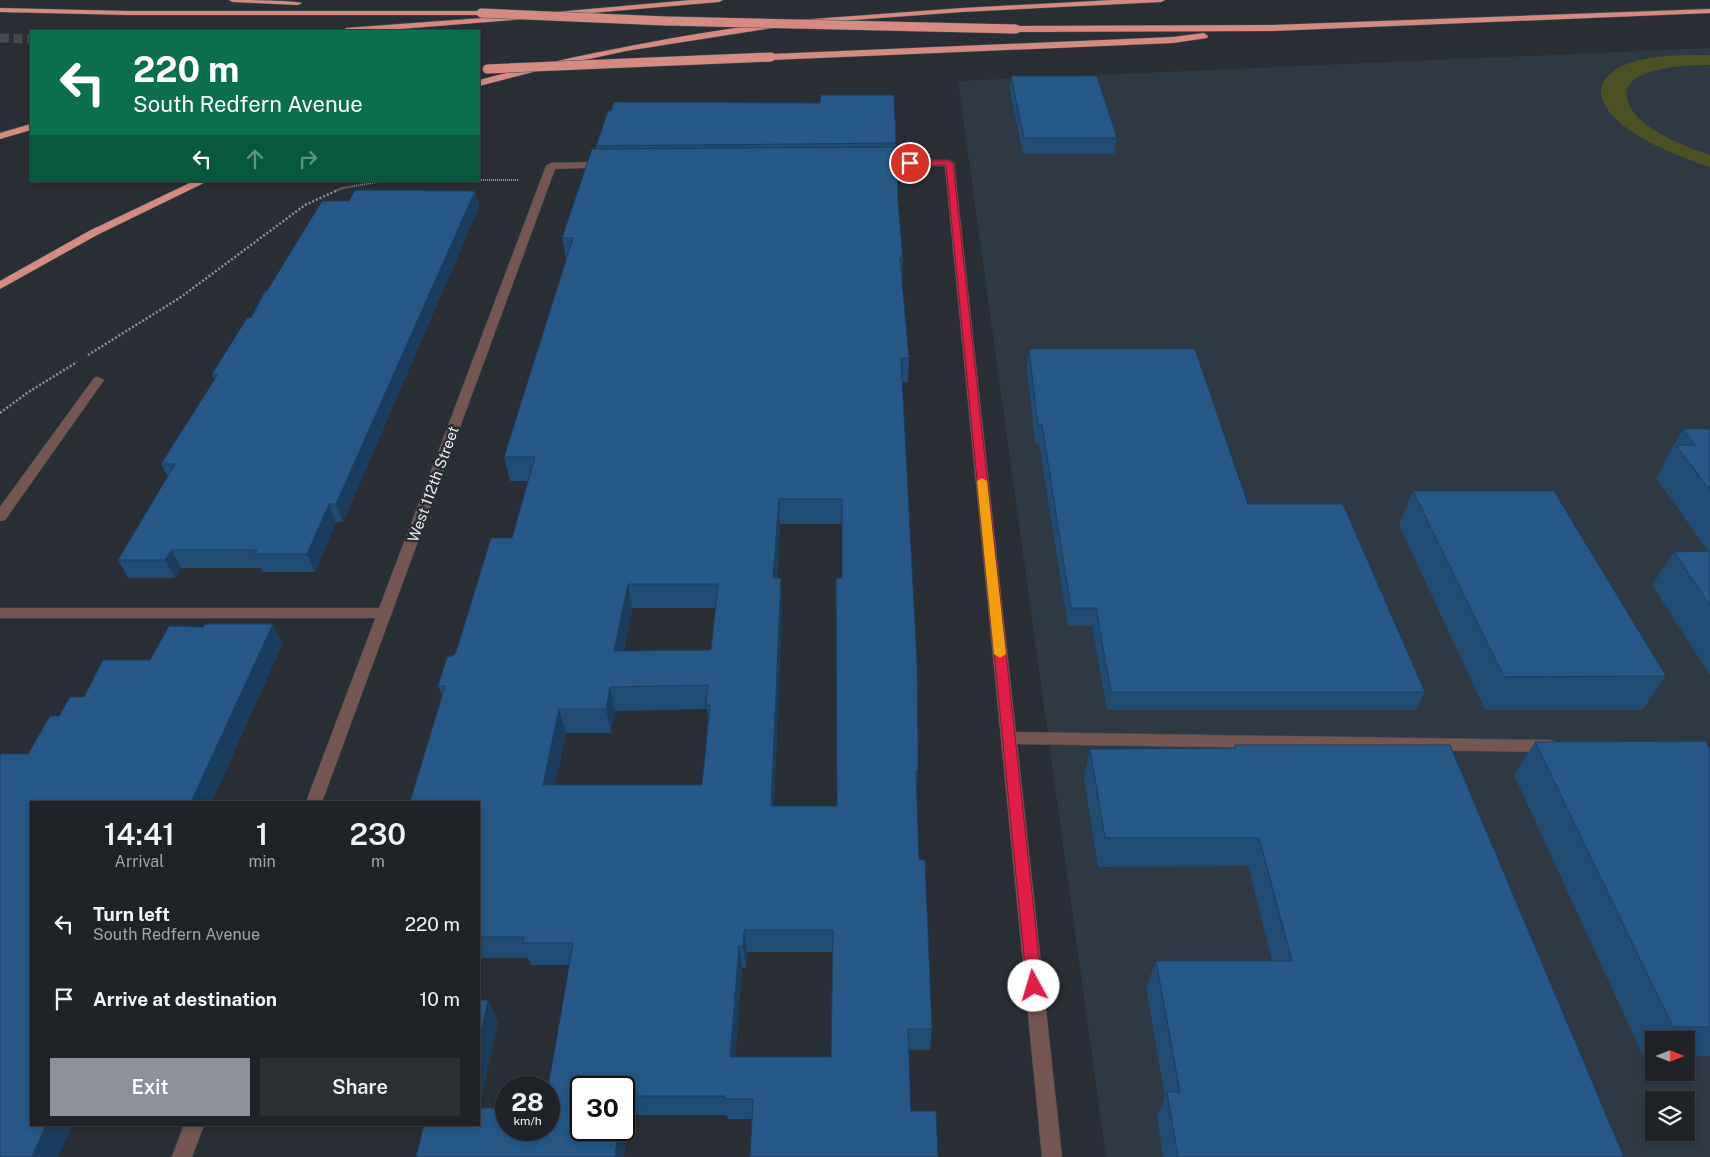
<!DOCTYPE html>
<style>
body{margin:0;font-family:"Public Sans",sans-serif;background:#2c2f34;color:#f1f3f6;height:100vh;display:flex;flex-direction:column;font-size:19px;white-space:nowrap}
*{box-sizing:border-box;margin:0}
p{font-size:16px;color:#a1a4a8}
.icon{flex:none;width:28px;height:28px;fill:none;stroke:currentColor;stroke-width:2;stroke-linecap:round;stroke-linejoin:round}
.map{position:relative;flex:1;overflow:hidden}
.side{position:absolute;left:30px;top:801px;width:450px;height:325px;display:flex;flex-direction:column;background:#1f2328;border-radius:0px;box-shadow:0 2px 8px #0003,0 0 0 1px #3c4045}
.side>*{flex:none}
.hud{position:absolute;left:30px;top:30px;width:450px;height:152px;border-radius:0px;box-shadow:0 2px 8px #0003,0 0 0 1px #3c4045;background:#0b6e4f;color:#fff;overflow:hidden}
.needle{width:32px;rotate:90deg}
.tools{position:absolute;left:1645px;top:1031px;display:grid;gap:10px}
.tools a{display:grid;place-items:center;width:50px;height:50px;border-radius:0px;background:#1f2328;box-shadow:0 2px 8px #0003,0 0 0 1px #3c4045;font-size:25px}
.speed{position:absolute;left:495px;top:1076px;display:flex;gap:10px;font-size:25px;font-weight:700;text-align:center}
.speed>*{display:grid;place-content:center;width:65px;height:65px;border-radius:50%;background:#1f2328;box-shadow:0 2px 8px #0003,0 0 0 1px #3c4045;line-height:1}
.speed small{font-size:12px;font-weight:400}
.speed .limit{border:2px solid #111;border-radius:8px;background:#fff;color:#111}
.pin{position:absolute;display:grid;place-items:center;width:42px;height:42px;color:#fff;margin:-21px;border:2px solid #fff;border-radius:50%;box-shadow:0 1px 5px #0007}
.me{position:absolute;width:55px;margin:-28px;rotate:354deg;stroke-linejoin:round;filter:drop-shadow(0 0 4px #0008)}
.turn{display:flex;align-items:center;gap:18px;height:105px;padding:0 20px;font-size:22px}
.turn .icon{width:65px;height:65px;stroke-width:2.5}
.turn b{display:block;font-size:35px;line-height:42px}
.lanes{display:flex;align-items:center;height:48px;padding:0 20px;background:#0003;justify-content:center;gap:25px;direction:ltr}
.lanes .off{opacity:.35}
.eta{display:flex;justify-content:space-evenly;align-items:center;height:85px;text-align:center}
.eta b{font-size:30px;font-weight:600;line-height:35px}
.primary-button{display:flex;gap:10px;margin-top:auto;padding:10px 20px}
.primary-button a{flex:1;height:58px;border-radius:0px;background:#8c9099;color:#fff;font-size:20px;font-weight:600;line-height:58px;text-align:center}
.primary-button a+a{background:#2c2f34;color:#f1f3f6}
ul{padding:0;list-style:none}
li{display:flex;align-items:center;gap:15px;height:75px;padding:0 20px}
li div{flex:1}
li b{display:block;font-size:19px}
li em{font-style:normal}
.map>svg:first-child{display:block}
</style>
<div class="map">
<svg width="1710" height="1157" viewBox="0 0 1710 1157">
<rect width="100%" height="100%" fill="#292f35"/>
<path fill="#2f3a44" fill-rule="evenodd" d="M1710 48V1157H1106L958 81ZM1654 1040H1686V1072H1654ZM1654 1100H1686V1132H1654Z"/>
<path fill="#4c5224" d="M1710 55V65C1691 65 1620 66 1627 99 1633 127 1686 147 1710 155V167C1680 157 1602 129 1601 91 1601 79 1613 71 1622 66 1649 54 1681 55 1710 55Z"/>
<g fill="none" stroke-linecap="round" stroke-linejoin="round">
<path stroke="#464b51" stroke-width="9" stroke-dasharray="9 4.5" stroke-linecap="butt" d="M0 38 31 39"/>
<defs>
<path id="service" d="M98 377 104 380 5 520 0 521V507L94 378Z
M0 608H385L390 609 392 613 390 617 385 618H0Z
M1009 732 1550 740 1556 742 1558 746 1556 750 1550 752 1009 744 1004 742 1001 738 1004 734Z"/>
<path id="minor" d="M878 160H949L954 163 1062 1157H1042L945 166 875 165 873 163Z
M604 162 607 163V167L555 169 322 802H306L546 166 551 163Z
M184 1125H204L192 1157H172Z"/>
<path id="motorway" d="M229 0C243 0 293 0 302 3L298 5 233 2Z
M691 0H723L719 2 556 16 552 14 556 12Z
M1113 0H1165L1161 2 962 12 799 24 795 22 799 20 962 8Z
M0 8 128 11H481L485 13 481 15H128L0 12Z
M1710 9V13L1272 31 1016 32 1012 29 1016 26 1272 25Z
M523 15 527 17 526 19 375 31H342L346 28Z
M776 22 780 25 779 27 626 51 552 67 479 86V80C577 54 676 36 776 22Z
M1204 33 1208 36 1207 38 1173 43 771 60 767 57 771 54 1173 37Z
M31 124V130L0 139V133Z
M194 181H208L97 235 0 289V281L89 231Z"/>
</defs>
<use href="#service" stroke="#474d53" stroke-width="1"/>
<use href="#minor" stroke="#474d53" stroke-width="1"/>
<use href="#motorway" stroke="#474d53" stroke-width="1"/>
<path stroke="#8f9499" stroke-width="2" stroke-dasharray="1 1" stroke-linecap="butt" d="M479 180H518
M335 191 343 188 383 181"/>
<path stroke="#8f9499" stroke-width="2.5" stroke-dasharray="2 2" stroke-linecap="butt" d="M88 355 181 297 305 205 338 190
M0 413 27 393 77 362"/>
<use href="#service" fill="#755652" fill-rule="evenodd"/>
<use href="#minor" fill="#755652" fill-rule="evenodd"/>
<use href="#motorway" fill="#d58b81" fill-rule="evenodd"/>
<defs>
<path id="motorway-bridge" d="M481 13 666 21 1016 29
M487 69 771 57"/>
</defs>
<use href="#motorway-bridge" stroke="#474d53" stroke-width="10" stroke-linecap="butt"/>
<use href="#motorway-bridge" stroke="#d58b81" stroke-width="9"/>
</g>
<path fill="#214d74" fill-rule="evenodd" d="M1011 76 1117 138 1114 154H1023L1010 91Z
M821 95H894L898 202 903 258 902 281 909 358 908 382H902L917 662 918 748 917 795 919 860H925L932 1029 930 1050H909L911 1111H936L938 1157H750L752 1119H728L727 1115H628L624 1157H416L424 1125H479V1000H488L498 1021 479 1108H506V1130H549L548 1088 570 965H531L528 958H479V802H410L442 695 438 686 447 657 454 655 456 652 491 538H512L528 481H510L504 457 566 259 562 238 592 149H596V146L608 111H611L614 102 820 103ZM780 524H842V578H836L837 806H774L782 602 781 578H777ZM632 608H716L711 650 624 651ZM707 709 708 722 702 785H555L566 733H611L615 711ZM747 952H833L831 1057H735L742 968H746ZM581 1088H624V1130H581Z
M475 191 479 207 343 522H336L315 572H263L261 568H181L175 578H128L118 560 168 477 161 464 215 379 212 374 251 318 267 291 349 201Z
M1029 349 1248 504 1425 692 1416 710H1107L1092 626H1068L1039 443H1035L1027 367Z
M1683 429H1710V675L1652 585 1674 552 1708 551 1656 478 1665 464 1664 462Z
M1413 491 1666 676 1642 710H1485L1399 525Z
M1535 742 1710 749V1056H1686V1040H1654V1056H1643L1514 775Z
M1235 745 1624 1157H1163L1157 1117 1165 1096 1146 988 1156 961H1272L1248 866 1098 867 1084 778 1090 749 1234 748Z"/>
<path fill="#1b3e5e" d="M475 191 479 207 343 522 336 504Z
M779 499 780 524 775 602 773 578Z
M329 504 336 522 315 572 307 554Z
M171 550 181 568 175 578 165 560Z
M781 578 782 602 773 829 771 806Z
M628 584 632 608 619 675 614 651Z
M273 624 283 643 212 802H191Z
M610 687 615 711 611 733 606 709Z
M559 709 566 733 550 808 543 785Z
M744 930 747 952 746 968 743 946Z
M739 946 742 968 734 1077 730 1057Z
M488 1000 498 1021 479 1111V1044Z
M624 1101 628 1115 624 1157H615L618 1130H624Z
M46 1125H72L58 1157H32Z"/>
<path fill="#265987" stroke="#1b3e5e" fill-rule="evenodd" d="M1011 76H1097L1117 138H1024Z
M821 95H894L896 143 596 146 608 111H611L614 102 820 103Z
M896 147 898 202 903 258H900L909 358H901L917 662 918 748V771H916L919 860H925L932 1029H908L911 1111H936L938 1157H750L753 1099H724L725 1096H624V1088H581V1130H618L615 1157H416L424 1125H479V1108H506V1130H549L548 1088 573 943H523L524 937H479V802H410L445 686H438L447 657 454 655 456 652 491 538H512L535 457H504L573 238H562L592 149ZM779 499H842V578H836L837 806H771L781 578H773ZM628 584H718L711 650 614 651ZM708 685 706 705H710L702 785H543L559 709H606L610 687ZM744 930H833L831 1057H730L739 946H743Z
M355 190 475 191 336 504H329L307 554H254L257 550H171L165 560H118L175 464H161L218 374H212L247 318H251L265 291H267L322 201H349Z
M1029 349H1195L1248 504H1343L1425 692H1111L1096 608H1071L1042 425H1038Z
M1683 429H1710V490L1676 445H1695Z
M1413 491H1554L1666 676 1504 677Z
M1710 551V605L1674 552Z
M205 624H273L191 802H31V1125H46L32 1157H0V754H28L50 716H59L70 697H84L103 660H150L169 626 203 627Z
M1705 741 1710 749V1027H1673L1535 742Z
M1235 745H1450L1624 1157H1178L1167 1092H1180L1156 961H1292L1259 838H1105L1090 749 1236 748Z
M479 1000H488L479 1044Z"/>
<path fill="#e11d48" stroke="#92132f" d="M910 161H949L953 163 1042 986 1040 991 1034 993 1029 991 1027 986 946 165H907V162Z"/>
<path fill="#f59e0b" d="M982 478 987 481 1006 654 1000 658 994 654 977 481Z"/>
<g text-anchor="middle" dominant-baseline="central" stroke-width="5" stroke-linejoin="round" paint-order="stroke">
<g font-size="15" fill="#e7ebef" stroke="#292f35">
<text transform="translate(433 484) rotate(-70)">West 112th Street</text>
</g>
</g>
</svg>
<div class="tools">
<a><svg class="needle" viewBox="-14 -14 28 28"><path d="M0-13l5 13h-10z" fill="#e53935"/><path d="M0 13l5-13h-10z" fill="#a1a4a8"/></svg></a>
<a><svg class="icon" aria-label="layers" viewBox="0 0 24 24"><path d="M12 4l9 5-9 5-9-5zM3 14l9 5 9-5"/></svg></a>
</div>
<div class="speed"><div>28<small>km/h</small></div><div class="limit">30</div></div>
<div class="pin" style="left:910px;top:163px;background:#d93025"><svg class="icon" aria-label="arrive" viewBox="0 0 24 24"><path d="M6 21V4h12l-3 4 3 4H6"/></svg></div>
<svg class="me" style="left:1034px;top:986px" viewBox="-20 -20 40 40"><circle r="19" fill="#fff"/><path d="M0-13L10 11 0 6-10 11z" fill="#e11d48"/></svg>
<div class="hud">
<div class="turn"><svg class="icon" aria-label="left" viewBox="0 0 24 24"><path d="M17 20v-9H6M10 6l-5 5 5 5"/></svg><div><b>220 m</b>South Redfern Avenue</div></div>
<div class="lanes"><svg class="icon" aria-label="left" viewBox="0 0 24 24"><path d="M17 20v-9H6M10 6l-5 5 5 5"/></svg><svg class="icon off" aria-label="ahead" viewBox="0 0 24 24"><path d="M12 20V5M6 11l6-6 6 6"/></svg><svg class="icon off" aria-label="right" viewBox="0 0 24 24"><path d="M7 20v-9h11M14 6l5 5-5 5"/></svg></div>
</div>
<section class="side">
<div class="eta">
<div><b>14:41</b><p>Arrival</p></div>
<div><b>1</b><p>min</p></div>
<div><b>230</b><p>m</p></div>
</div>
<ul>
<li><svg class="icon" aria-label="left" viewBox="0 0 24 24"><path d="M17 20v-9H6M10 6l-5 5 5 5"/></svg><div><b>Turn left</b><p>South Redfern Avenue</p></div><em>220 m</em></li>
<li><svg class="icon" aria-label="arrive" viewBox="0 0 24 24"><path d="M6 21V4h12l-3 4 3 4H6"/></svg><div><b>Arrive at destination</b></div><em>10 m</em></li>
</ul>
<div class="primary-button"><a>Exit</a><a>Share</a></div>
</section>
</div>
